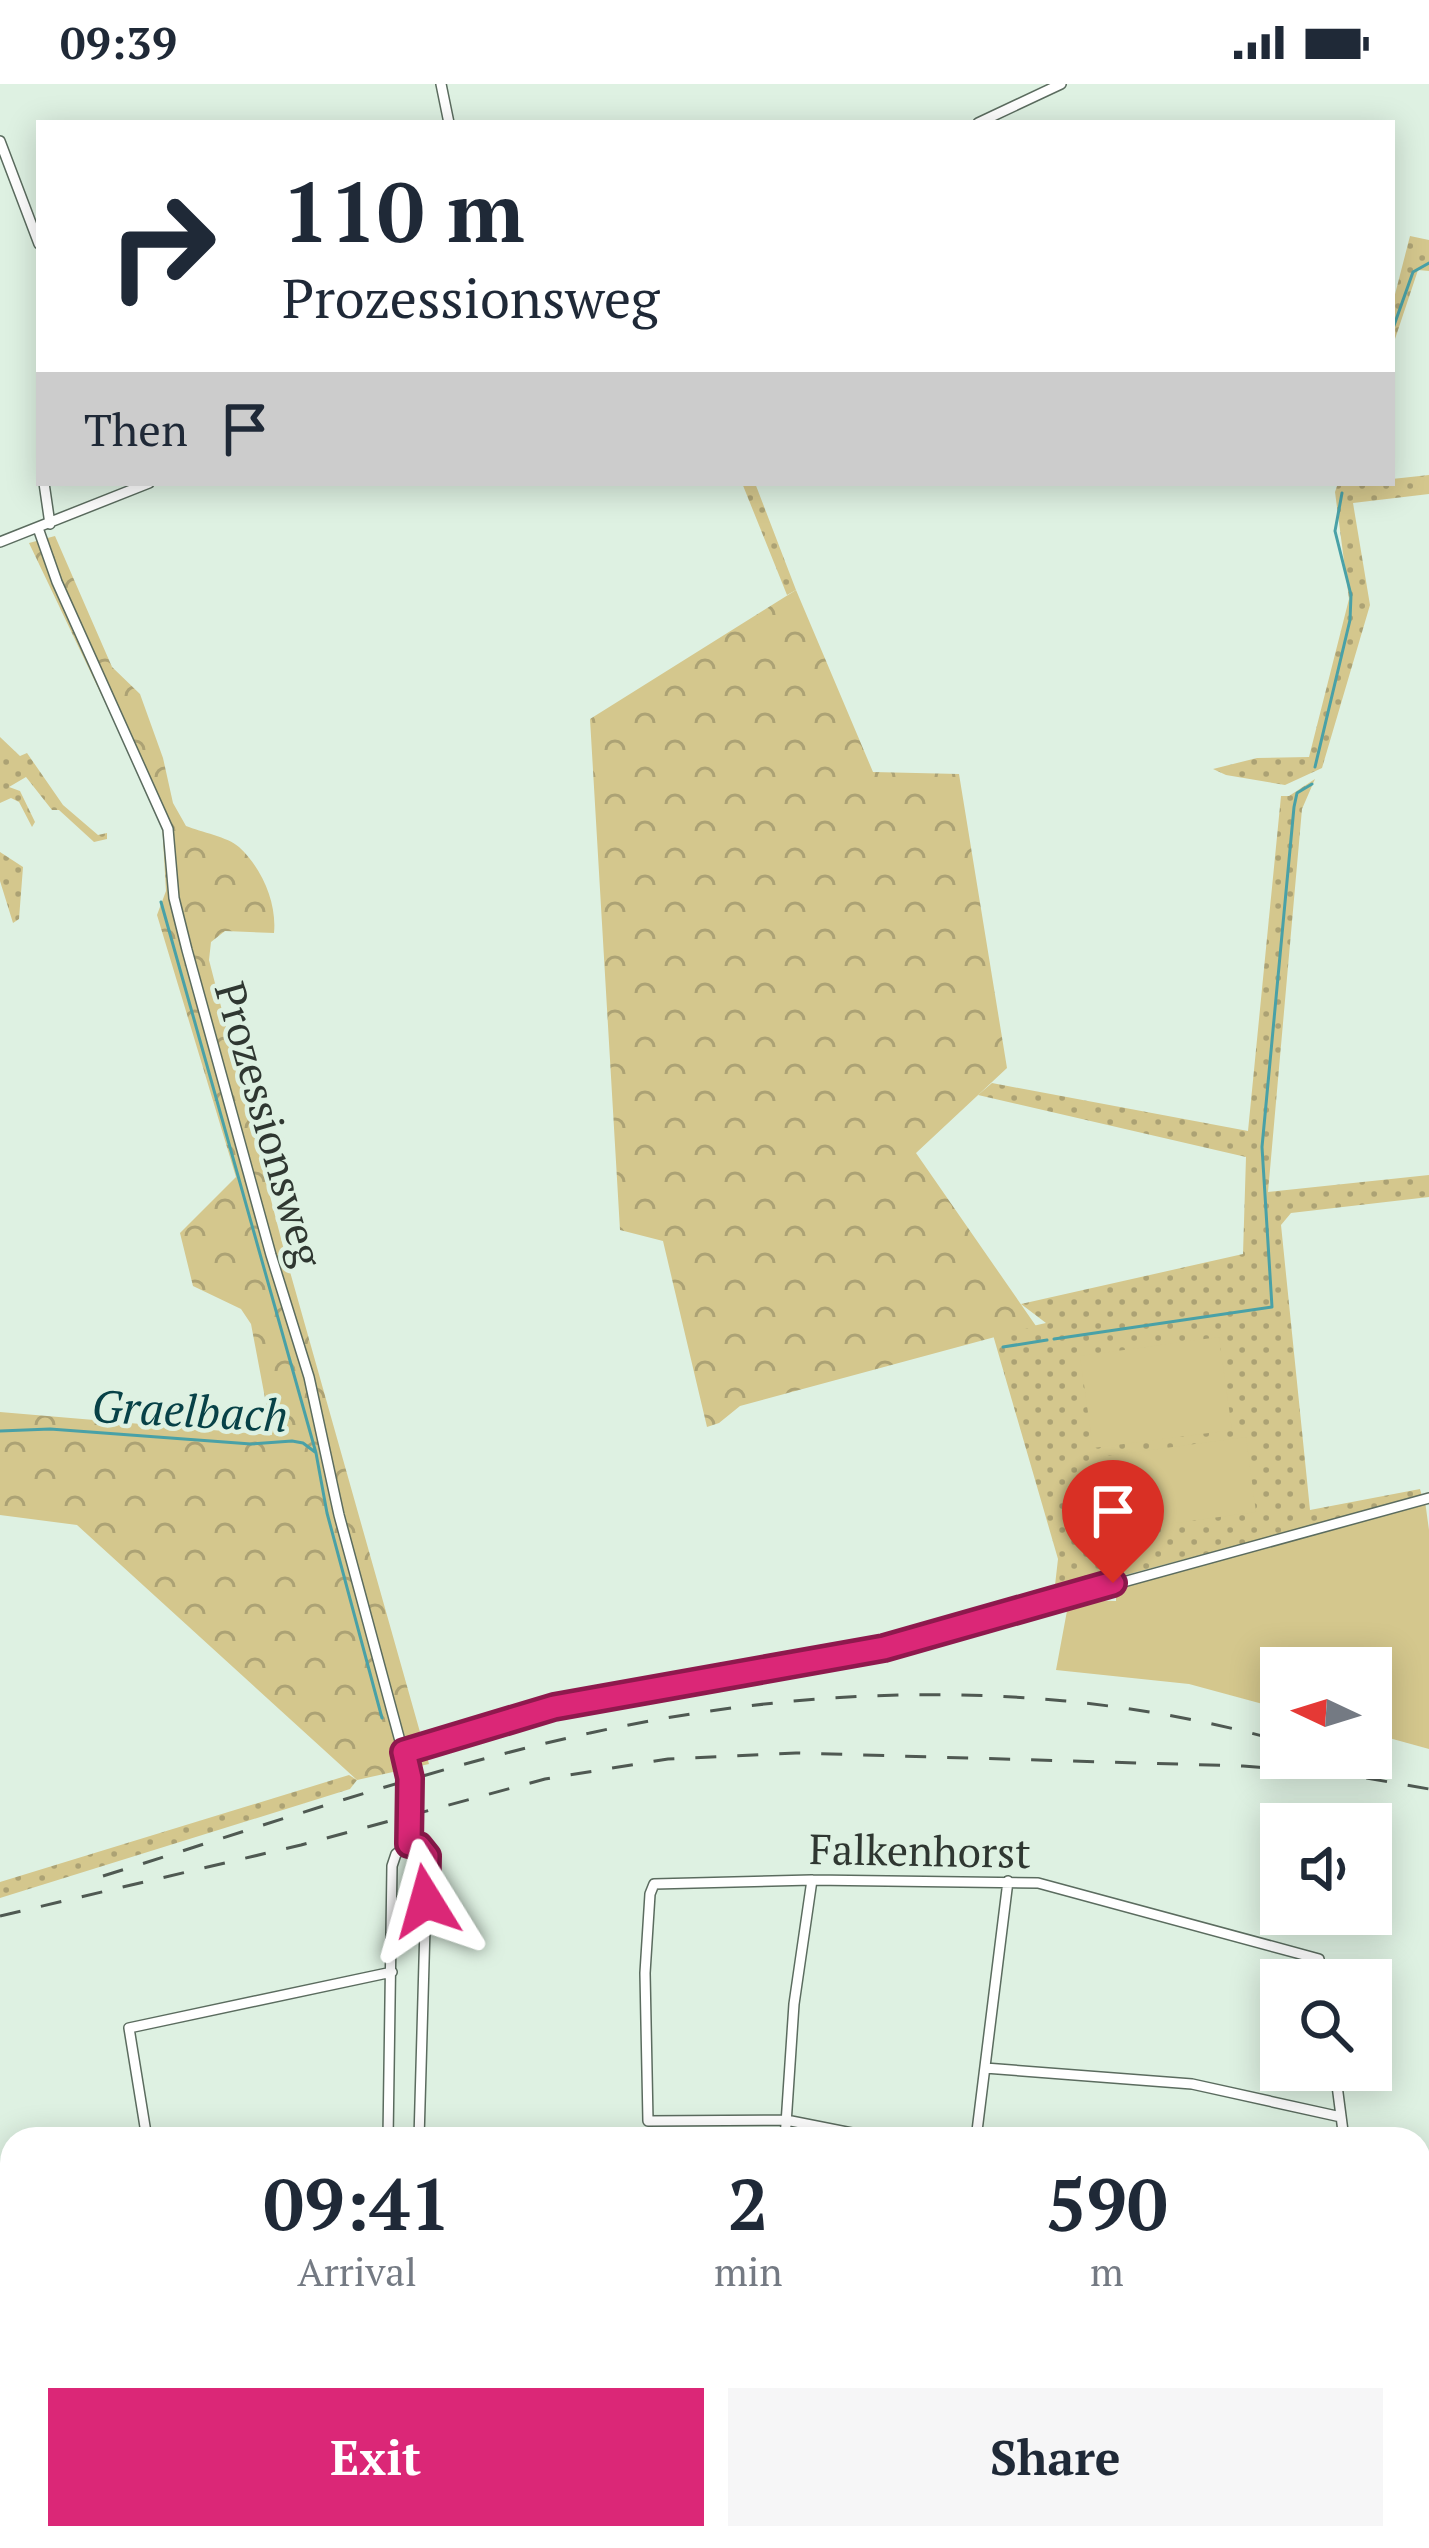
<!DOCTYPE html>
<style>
body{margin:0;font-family:"PT Serif",serif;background:#f6f6f7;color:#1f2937;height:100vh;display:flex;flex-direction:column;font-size:45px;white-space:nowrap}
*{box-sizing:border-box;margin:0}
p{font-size:39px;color:#747a83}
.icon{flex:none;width:66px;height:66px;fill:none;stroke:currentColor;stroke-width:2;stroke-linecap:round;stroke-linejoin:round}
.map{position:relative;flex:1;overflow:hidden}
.details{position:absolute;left:0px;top:2043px;width:1431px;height:423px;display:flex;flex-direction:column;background:#fff;border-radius:36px 36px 0 0;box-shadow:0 6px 30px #0003}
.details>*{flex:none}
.guide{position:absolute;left:36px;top:36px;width:1359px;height:366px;border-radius:0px;box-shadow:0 6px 30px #0003;background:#fff;color:#1f2937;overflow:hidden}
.needle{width:78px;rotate:274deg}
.tools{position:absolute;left:1260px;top:1563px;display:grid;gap:24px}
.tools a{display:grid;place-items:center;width:132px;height:132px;border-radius:0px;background:#fff;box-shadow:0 6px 30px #0003;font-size:60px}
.pin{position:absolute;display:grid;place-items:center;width:102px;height:102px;color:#fff;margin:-123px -51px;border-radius:50% 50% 50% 0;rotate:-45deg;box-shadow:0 0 12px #0007}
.pin .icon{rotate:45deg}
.me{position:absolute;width:132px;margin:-66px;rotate:352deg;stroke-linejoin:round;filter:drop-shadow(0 0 9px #0008)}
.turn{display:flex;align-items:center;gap:42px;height:252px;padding:0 48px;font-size:54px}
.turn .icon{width:156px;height:156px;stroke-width:2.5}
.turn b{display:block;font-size:84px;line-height:102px}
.then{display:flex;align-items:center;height:114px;padding:0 48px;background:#0003;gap:24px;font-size:45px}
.eta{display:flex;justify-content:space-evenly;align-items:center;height:204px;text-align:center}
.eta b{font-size:72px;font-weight:600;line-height:84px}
.action{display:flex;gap:24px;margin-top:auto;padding:24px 48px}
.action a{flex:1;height:138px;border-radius:0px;background:#db2777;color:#fff;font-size:48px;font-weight:600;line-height:138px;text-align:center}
.action a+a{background:#f6f6f7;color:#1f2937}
.status{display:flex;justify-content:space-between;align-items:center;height:84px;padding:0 60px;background:#fff;direction:ltr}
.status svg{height:33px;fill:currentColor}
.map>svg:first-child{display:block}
</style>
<div class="status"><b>09:39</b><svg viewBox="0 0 49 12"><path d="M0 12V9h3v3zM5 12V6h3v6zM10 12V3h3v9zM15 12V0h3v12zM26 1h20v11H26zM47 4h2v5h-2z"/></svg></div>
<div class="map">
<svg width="1429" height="2464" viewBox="0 0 1429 2464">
<defs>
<pattern id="grass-dots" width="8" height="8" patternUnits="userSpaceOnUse" patternTransform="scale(3)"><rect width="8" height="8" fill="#d4c78d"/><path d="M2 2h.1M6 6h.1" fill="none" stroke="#aca274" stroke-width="1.8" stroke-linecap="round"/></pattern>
<pattern id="forest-crowns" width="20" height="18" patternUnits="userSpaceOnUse" patternTransform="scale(3)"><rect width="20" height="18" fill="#d4c78d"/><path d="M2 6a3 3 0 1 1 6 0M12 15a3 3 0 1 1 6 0" fill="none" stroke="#aca274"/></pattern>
</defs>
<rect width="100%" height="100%" fill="#def1e2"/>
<path fill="url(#grass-dots)" d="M1410 152 1429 156V187L1418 186 1392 264V222Z
M1429 391V410L1353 419 1370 521 1322 684 1285 701 1226 691 1213 685 1257 674 1309 673 1349 515 1335 408 1338 399H1392V395Z
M742 399H755L796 506 787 511Z
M0 653 20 672 27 669 63 721 98 751 107 749V755L94 758 59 726H52L26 693 9 703 20 707 35 738 32 743 19 718 11 714 0 719Z
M1315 695 1302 725 1268 1108 1429 1091V1113L1291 1129 1281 1141 1310 1426 1420 1405 1422 1412 1054 1510 1058 1475 993 1251 1046 1239 1021 1220 1243 1170 1246 1073 978 1011 992 999 1248 1047 1281 712H1289Z
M0 768 23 783 19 835 13 839 0 797Z
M349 1691 357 1696 350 1705 0 1814V1798Z"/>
<path fill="url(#forest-crowns)" d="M55 452 112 583 140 610 163 674 173 719 186 742C201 748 228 753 239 763 262 784 277 819 274 849L225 847 211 858 209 876 285 1170 429 1680 357 1696 77 1441 0 1431V1328L272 1351 251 1240 241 1225 193 1202 180 1149 236 1093 157 831 166 807 162 738 29 459Z
M796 506 873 688 959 690 1007 984 916 1069 1036 1242 740 1322 719 1339 707 1343 663 1157 620 1146 590 635Z
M281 2454H555L562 2464H278Z
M794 2454H921L924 2464H792Z"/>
<path fill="#d4c78d" d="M1219 1253 1232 1346 1093 1364 1080 1272Z
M1246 1353 1256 1428 1102 1449 1092 1374Z
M1425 1417 1429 1446V1665L1371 1649V1584H1281V1625L1189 1600 1056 1586 1069 1516 1116 1517V1503Z"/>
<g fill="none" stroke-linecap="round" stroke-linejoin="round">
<path stroke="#49a1a7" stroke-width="3" d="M1392 247 1413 188 1429 179
M1315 683 1350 536 1351 511 1335 447 1342 409
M161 818 316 1369 327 1429 382 1634
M1054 1255 1272 1223 1262 1063 1294 723 1297 709 1312 700
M1003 1263 1047 1256
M0 1347 50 1345 251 1360 292 1357 303 1359 315 1368
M672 2454 676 2464"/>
<defs>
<path id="minor" d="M441 0 449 39
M978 39 1061 0
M0 57 39 160
M44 399 50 440
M38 444 57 498 168 745 174 814 187 866 271 1171 309 1293 339 1431 403 1668 410 1695 409 1760 396 1770 392 1782 388 2055
M0 458 149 399
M403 1668 554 1623 883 1564 1429 1414
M409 1760 419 1762 427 1772 419 2055
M985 1984 1192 2000 1341 2033
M1335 1986 1344 2055
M147 2055 129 1944 392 1888
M785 2055 794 1920 812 1796
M882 2055 786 2036 648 2037 645 1889 650 1810 654 1800 812 1796 1038 1799 1319 1875 1322 1896
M976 2055 1008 1797
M1011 2464 1012 2454
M1313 2464 1316 2454"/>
<path id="tertiary" d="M0 2396 12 2394
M0 2409 12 2404
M0 2428 12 2435
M1048 2454 1087 2464"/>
<path id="secondary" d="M0 2287 9 2327
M8 2324 5 2343 12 2390
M36 2454 38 2464"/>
</defs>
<use href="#minor" stroke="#5b6c5f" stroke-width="12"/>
<use href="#tertiary" stroke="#5b6c5f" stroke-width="14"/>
<use href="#secondary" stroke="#5b6c5f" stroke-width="15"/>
<use href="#minor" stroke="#fff" stroke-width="9"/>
<use href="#tertiary" stroke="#fff" stroke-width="10"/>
<use href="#secondary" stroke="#fff" stroke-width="12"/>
<path stroke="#4f5952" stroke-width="3" stroke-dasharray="21 21" stroke-linecap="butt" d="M103 1792C264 1742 425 1685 590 1649 817 1599 1056 1594 1281 1657
M0 1832 301 1761 545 1695 668 1675 796 1669 1243 1682 1338 1689 1429 1705
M0 2202 12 2253
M59 2454 61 2464"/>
</g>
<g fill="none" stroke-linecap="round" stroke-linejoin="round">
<defs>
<path id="route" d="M426 1817 427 1772 419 1762 409 1760 410 1694 404 1668 554 1623 884 1564 1113 1499"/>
</defs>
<use href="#route" stroke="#8e194d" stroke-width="30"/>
<use href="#route" stroke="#db2777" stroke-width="21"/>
</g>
<g text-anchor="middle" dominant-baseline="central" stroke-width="9" stroke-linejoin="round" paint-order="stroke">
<g font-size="42" fill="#2f3731" stroke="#def1e2">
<text transform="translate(270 1040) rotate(74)">Prozessionsweg</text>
<text transform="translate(920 1766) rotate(1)">Falkenhorst</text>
</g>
<g font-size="45" font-style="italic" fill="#074147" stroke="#def1e2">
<text transform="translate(190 1326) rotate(3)">Graelbach</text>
</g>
</g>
</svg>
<div class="tools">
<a><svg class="needle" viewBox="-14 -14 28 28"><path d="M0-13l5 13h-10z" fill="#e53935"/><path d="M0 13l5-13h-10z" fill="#747a83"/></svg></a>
<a><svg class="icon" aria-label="sound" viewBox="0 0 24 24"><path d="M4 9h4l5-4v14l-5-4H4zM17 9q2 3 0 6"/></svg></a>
<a><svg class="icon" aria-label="search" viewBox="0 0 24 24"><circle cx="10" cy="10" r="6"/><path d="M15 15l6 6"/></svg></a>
</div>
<div class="pin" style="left:1113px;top:1499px;background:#d93025"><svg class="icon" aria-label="arrive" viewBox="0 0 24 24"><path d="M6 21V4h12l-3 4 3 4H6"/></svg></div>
<svg class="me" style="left:426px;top:1817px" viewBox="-20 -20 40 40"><path d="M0-17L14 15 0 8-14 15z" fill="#db2777" stroke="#fff" stroke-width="4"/></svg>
<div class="guide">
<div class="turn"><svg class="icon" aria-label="right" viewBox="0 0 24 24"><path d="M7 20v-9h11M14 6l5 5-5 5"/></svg><div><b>110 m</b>Prozessionsweg</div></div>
<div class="then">Then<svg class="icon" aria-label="arrive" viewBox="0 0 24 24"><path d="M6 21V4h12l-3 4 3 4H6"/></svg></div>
</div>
<section class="details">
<div class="eta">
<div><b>09:41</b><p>Arrival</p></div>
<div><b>2</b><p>min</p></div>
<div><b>590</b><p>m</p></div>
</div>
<div class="action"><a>Exit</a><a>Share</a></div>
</section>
</div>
